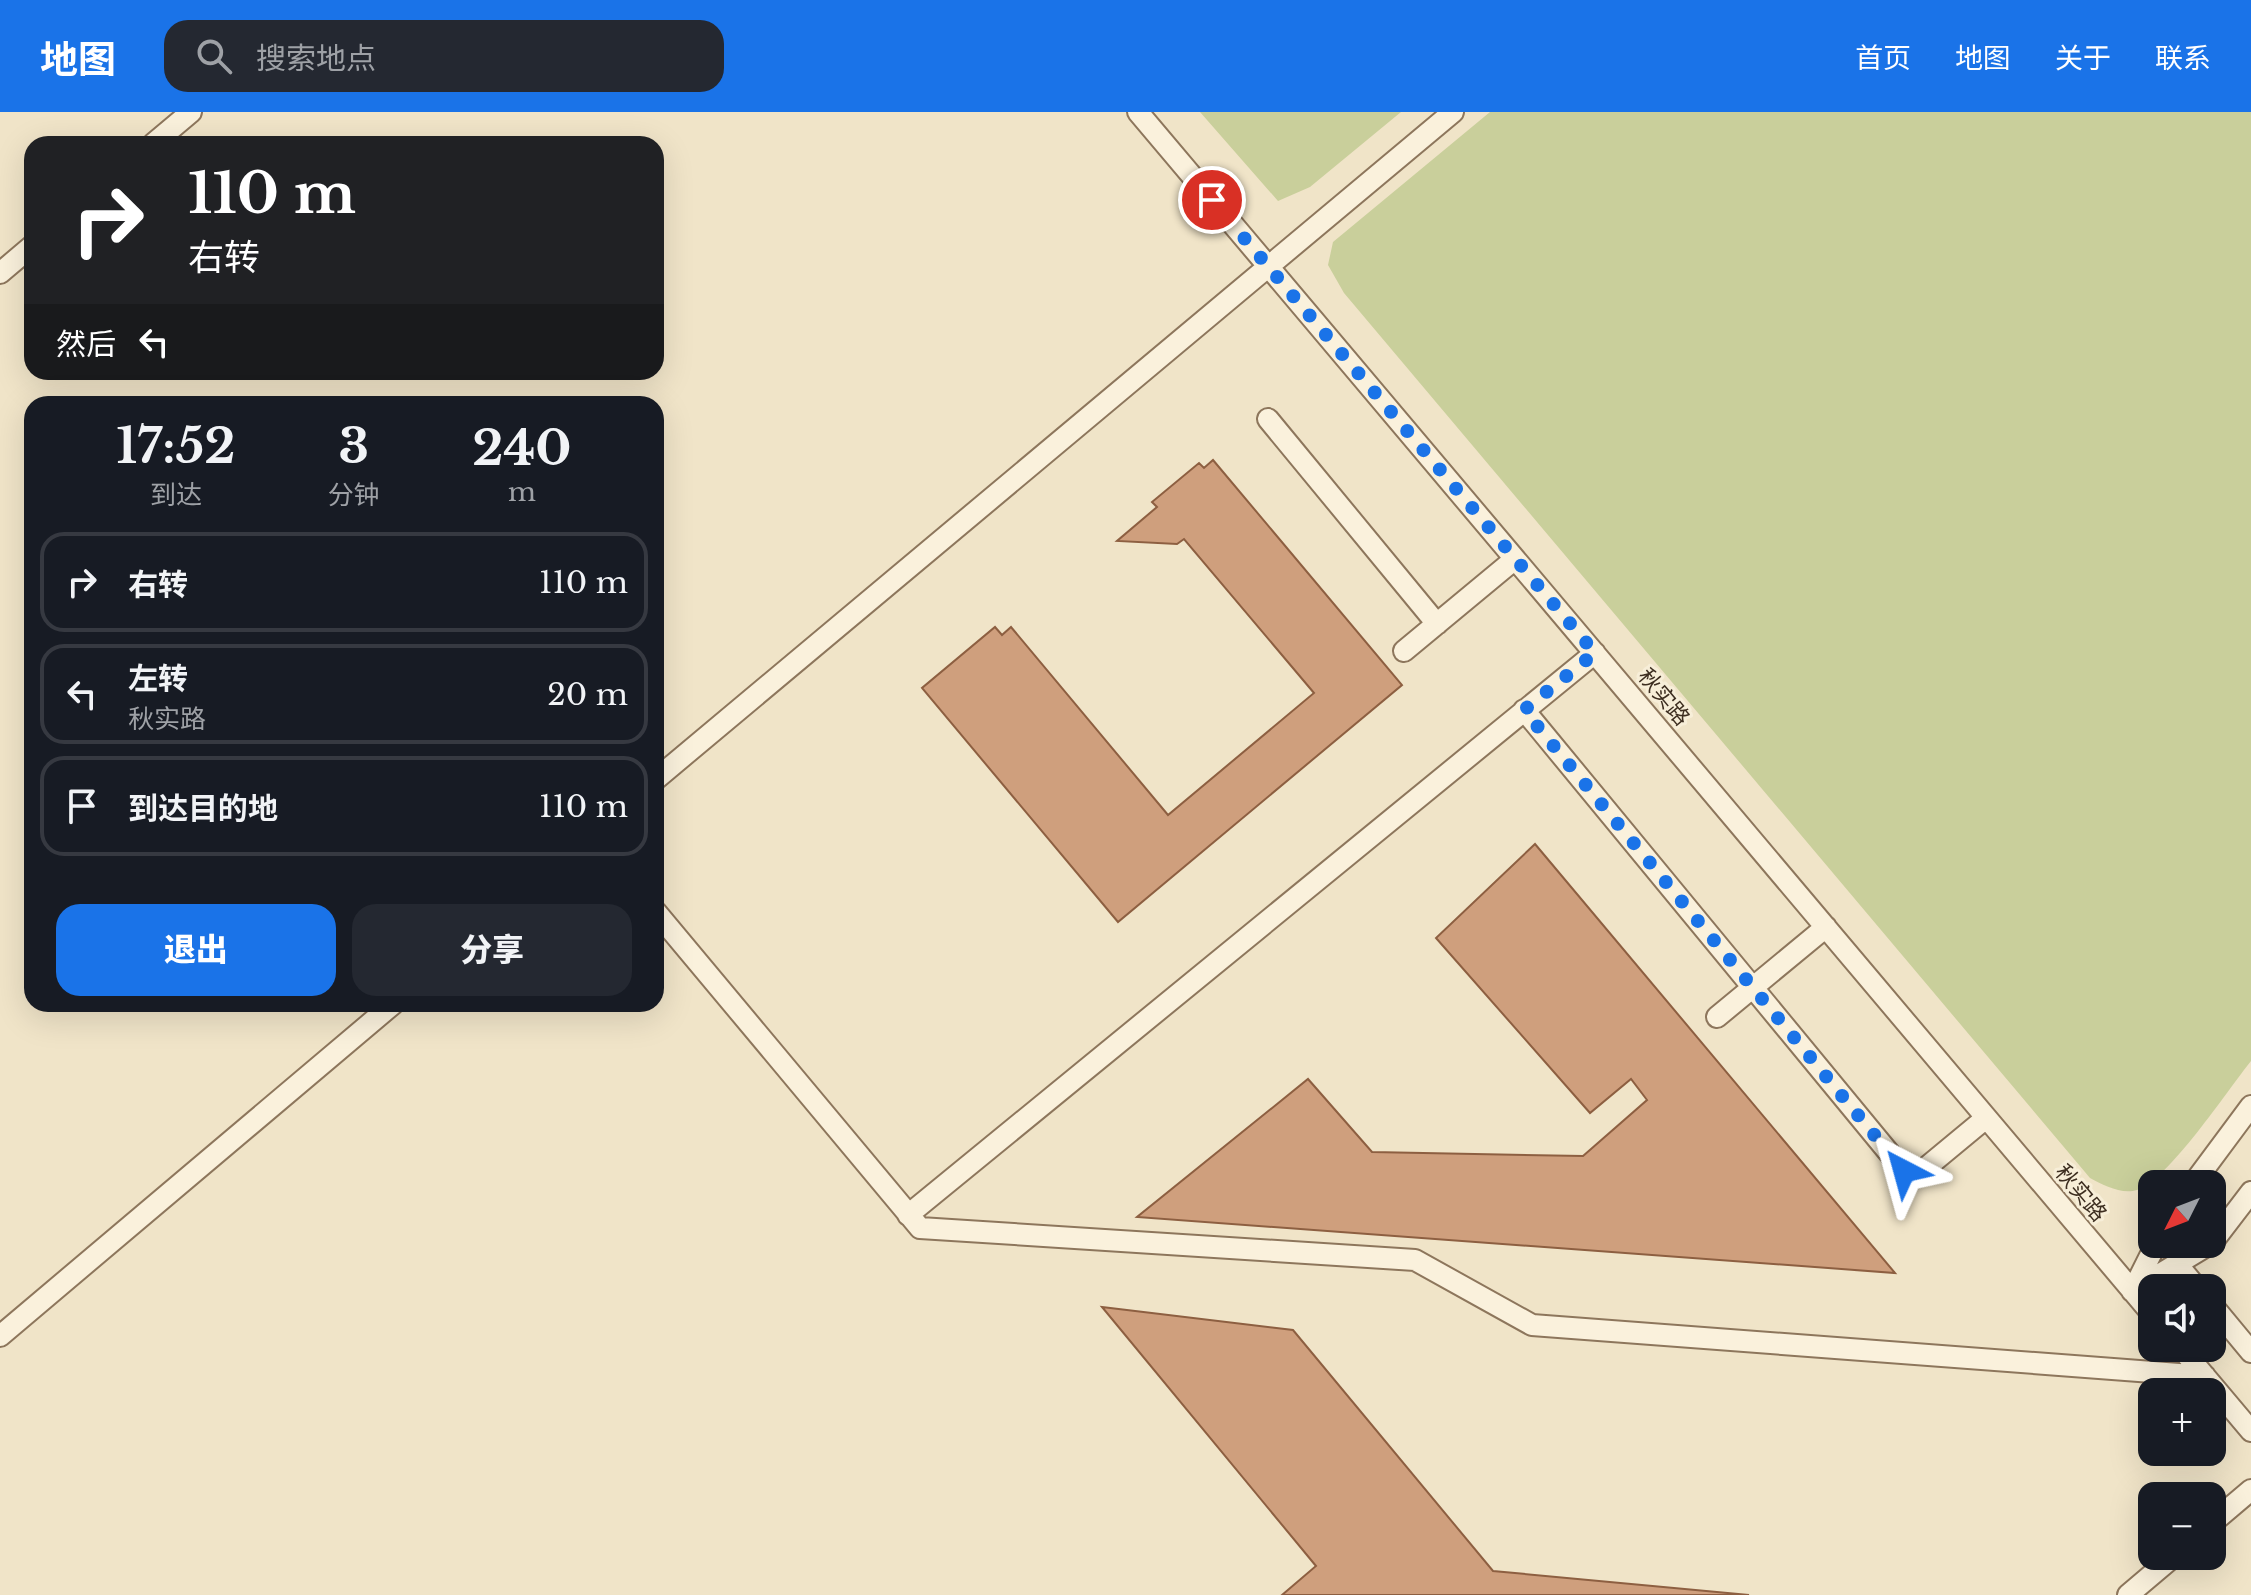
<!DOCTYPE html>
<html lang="zh">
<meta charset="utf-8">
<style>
body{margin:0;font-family:"Libre Baskerville","Noto Sans SC",serif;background:#242831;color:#f1f3f6;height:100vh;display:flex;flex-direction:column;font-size:30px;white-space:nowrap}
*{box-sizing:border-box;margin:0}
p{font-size:26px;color:#9ea1a6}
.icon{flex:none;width:44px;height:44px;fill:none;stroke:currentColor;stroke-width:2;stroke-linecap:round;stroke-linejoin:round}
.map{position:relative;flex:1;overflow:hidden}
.sheet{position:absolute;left:24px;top:284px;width:640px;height:616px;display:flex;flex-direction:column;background:#171b24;border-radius:24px;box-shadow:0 8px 32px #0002}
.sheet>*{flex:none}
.guide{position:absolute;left:24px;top:24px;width:640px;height:244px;border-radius:24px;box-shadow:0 8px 32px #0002;background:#202124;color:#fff;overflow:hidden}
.needle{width:52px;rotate:228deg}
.tools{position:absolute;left:2138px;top:1058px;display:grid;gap:16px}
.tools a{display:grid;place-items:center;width:88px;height:88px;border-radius:16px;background:#171b24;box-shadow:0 8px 32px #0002;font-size:40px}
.pin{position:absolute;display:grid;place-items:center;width:68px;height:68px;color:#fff;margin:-34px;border:4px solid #fff;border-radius:50%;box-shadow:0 2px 8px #0007}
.me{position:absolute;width:88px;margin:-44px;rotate:321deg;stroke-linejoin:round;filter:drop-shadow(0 0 6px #0008)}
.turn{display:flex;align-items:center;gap:28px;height:168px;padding:0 32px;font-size:36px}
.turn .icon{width:104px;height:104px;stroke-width:2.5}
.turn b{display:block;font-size:56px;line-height:68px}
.then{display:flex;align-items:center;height:76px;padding:0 32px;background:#0003;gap:16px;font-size:30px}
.eta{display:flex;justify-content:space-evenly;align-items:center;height:136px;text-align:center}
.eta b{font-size:48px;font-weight:800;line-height:56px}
.primary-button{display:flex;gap:16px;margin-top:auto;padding:16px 32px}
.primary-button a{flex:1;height:92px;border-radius:24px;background:#1a73e8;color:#fff;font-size:32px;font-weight:800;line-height:92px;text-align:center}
.primary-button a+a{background:#242831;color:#f1f3f6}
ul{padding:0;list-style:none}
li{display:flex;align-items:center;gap:24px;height:100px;margin:0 16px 12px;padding:0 16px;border:4px solid #363941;border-radius:24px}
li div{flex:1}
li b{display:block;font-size:30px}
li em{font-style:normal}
header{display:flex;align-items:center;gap:48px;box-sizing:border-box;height:112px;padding:0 40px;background:#1a73e8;color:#fff}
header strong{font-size:38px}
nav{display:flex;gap:44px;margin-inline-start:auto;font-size:28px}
.search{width:560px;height:72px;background:#242831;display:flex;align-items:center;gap:20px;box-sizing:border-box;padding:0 28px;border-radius:24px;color:#9ea1a6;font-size:30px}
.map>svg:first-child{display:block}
</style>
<header>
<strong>地图</strong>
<div class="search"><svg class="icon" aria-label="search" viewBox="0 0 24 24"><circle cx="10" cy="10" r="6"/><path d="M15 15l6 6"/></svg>搜索地点</div>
<nav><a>首页</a><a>地图</a><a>关于</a><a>联系</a></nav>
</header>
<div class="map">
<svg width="2251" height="1483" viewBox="0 0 2251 1483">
<rect width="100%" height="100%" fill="#f0e4c8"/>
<path fill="#c9cf9b" d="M1200 0H1401L1310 75 1278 89Z
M1490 0H2251V949C2227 979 2169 1067 2137 1078 2122 1083 2103 1073 2090 1066L1344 181 1328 153 1333 130Z"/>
<path fill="#cf9f7d" stroke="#8d5f41" stroke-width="2" d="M1213 348 1402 573 1118 810 922 576 995 515 1002 523 1011 515 1168 703 1314 581 1184 427 1177 432 1117 429 1157 395 1152 390 1199 351 1204 356Z
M1535 732 1895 1161 1137 1105 1308 967 1372 1040 1583 1044 1647 988 1631 967 1590 1001 1436 826Z
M1102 1195 1293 1218 1493 1459 1749 1483H1282L1316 1454Z"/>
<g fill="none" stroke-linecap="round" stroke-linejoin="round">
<defs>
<path id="lane" d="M1138 0 2152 1202
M153 32 191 0
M0 161 32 134
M1268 307 1437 512
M1404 539 1515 447
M1524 598 1904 1059H1922L1986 1006
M656 667 1453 0
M656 800 920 1116 1415 1148 1532 1213 2205 1264
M1717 905 1826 815
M2193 1072 2251 994
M908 1103 1595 541
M2212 1131 2251 1080
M2177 1152 2197 1176
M2133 1178 2156 1132
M2132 1179 2210 1132
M2212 1193 2251 1240
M0 1224 393 892
M2181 1236 2251 1319
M2212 1411 2251 1378
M2128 1483 2174 1444"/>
</defs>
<use href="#lane" stroke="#8d765c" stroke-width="24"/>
<use href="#lane" stroke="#faf1dc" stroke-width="20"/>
</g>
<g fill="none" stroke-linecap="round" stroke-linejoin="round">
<path stroke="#1a73e8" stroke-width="14" stroke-dasharray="0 25.2" d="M1212 88 1595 541 1524 598 1904 1059"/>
</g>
<g text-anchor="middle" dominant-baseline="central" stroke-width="6" stroke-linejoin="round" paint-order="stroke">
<g font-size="22" fill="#3d2e20" stroke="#f7eed8">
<text transform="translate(1664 585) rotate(50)">秋实路</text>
<text transform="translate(2081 1081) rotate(50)">秋实路</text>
</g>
</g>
</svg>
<div class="tools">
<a><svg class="needle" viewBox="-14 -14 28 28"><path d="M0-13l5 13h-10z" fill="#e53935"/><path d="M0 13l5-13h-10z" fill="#9ea1a6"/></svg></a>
<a><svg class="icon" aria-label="sound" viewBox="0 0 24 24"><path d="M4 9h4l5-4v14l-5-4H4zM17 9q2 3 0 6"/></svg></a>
<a>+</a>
<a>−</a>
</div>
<div class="pin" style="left:1212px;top:88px;background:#d93025"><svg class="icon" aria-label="arrive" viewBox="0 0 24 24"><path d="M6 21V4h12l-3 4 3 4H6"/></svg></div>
<svg class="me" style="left:1904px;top:1059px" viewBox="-20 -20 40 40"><path d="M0-17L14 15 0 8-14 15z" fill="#1a73e8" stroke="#fff" stroke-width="4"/></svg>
<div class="guide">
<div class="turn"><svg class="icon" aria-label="right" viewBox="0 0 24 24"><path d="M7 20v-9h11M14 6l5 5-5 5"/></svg><div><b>110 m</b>右转</div></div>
<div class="then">然后<svg class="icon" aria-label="left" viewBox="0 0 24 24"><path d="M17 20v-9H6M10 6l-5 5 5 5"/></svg></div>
</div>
<section class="sheet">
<div class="eta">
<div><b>17:52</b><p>到达</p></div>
<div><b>3</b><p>分钟</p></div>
<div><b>240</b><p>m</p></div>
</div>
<ul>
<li><svg class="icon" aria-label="right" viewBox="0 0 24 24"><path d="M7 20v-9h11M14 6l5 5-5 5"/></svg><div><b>右转</b></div><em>110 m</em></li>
<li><svg class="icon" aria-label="left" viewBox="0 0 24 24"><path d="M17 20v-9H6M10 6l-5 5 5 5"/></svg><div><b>左转</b><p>秋实路</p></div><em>20 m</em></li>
<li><svg class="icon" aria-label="arrive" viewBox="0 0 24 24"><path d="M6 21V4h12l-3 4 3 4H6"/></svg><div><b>到达目的地</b></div><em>110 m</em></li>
</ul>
<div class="primary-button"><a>退出</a><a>分享</a></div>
</section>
</div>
